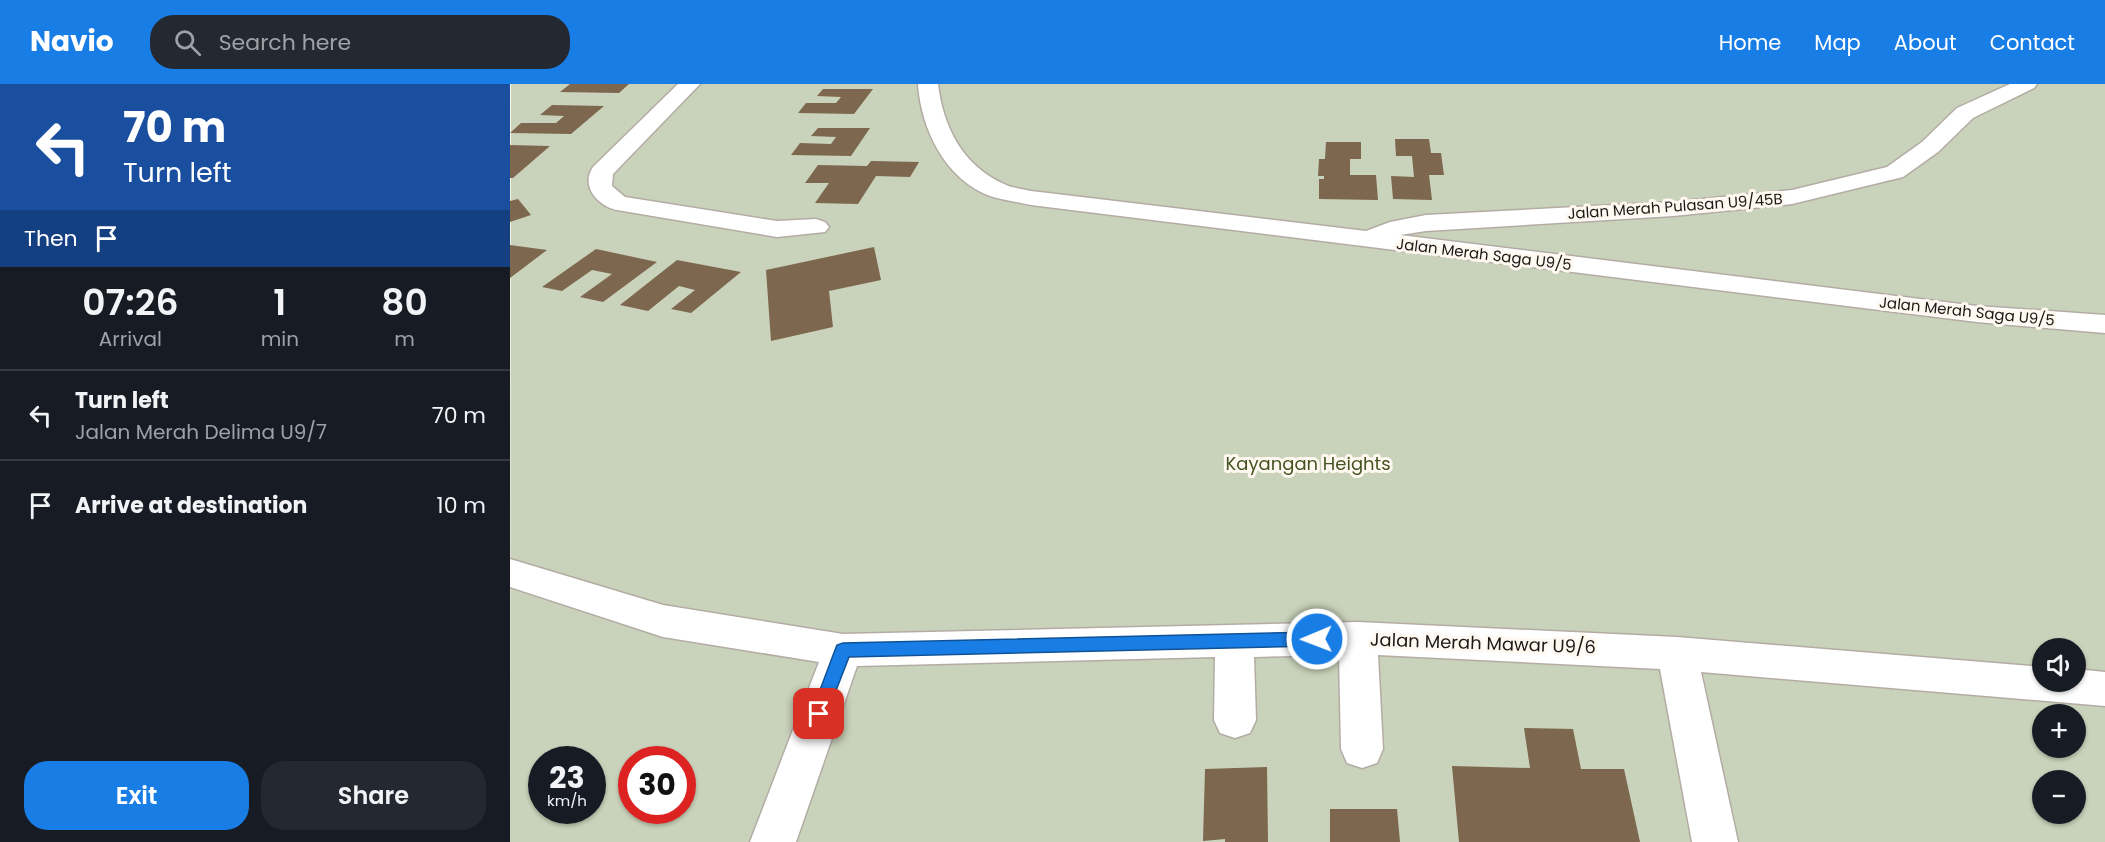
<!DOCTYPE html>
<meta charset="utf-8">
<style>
body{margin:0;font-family:Poppins,sans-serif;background:#242831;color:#f1f3f6;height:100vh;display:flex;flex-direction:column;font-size:22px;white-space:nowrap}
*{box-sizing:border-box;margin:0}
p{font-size:20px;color:#9ea1a6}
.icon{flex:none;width:33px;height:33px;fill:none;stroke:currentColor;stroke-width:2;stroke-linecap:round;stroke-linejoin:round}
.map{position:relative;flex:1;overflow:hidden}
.side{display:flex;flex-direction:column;background:#171b24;width:510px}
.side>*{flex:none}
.banner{background:#1a4fa0;color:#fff;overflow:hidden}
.tools{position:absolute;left:1522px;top:554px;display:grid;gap:12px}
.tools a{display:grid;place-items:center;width:54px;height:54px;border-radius:50%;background:#171b24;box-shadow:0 2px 4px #0004;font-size:30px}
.speed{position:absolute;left:18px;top:662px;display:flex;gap:12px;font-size:30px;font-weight:700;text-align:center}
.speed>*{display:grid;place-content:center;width:78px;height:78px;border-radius:50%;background:#171b24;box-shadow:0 2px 4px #0004;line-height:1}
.speed small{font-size:15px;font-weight:400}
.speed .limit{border:9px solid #d22;background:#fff;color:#111}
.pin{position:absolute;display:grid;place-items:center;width:51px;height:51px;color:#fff;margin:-26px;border-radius:12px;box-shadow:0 3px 9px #0006}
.me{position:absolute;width:66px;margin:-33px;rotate:269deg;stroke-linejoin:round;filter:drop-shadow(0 0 4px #0008)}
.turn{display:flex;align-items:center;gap:21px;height:126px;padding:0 24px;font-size:27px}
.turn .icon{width:78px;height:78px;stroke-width:2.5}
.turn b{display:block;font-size:42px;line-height:51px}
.then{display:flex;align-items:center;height:57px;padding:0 24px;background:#0003;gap:12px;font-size:22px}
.eta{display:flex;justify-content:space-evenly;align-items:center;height:102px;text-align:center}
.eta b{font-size:36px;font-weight:600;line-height:42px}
.cta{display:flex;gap:12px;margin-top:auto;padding:12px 24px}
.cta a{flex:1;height:69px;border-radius:24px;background:#187ee6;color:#fff;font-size:24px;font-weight:600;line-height:69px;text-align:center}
.cta a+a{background:#242831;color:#f1f3f6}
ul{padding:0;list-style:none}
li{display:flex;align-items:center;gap:18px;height:90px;padding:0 24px;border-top:2px solid #363941}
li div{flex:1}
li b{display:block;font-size:22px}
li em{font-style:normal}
header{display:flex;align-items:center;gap:36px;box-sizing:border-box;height:84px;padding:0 30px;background:#187ee6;color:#fff}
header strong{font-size:28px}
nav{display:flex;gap:33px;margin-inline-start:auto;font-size:21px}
.search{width:420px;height:54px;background:#242831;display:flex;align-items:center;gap:15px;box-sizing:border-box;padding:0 21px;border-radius:24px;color:#9ea1a6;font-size:22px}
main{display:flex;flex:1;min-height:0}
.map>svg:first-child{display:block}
</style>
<header>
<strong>Navio</strong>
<div class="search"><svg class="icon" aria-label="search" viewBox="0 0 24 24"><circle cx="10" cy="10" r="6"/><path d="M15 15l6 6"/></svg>Search here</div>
<nav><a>Home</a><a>Map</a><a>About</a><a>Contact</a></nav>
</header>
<main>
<section class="side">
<div class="banner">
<div class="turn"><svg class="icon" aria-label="left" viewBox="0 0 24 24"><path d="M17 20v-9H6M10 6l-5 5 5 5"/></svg><div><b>70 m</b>Turn left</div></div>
<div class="then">Then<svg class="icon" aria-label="arrive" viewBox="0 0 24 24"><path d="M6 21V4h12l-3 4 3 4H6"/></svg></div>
</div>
<div class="eta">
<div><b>07:26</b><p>Arrival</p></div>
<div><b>1</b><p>min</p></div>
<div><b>80</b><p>m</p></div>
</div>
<ul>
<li><svg class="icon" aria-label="left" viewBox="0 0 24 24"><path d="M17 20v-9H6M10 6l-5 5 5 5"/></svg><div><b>Turn left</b><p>Jalan Merah Delima U9/7</p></div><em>70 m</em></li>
<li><svg class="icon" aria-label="arrive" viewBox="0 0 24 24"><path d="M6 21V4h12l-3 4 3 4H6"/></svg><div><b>Arrive at destination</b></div><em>10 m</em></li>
</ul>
<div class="cta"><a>Exit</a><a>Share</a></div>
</section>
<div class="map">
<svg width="1595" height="758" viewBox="0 0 1595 758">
<rect width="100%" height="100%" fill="#fff8f1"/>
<path fill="#c9d2ba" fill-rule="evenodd" d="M1 0H1595V758H0ZM1533 564H1566V597H1533ZM1533 630H1566V663H1533ZM32 675H82V726H32ZM122 675H172V726H122ZM1533 696H1566V729H1533Z"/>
<path fill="#7d674e" d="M60 0H119L109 9 50 8Z
M313 5H363L344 30 288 29 296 19H326L331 13 307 12Z
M42 21 94 22 61 50 0 49 11 39H46L54 32 30 31Z
M308 44H360L341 72 281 71 290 59 321 60 326 53 301 52Z
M885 55H919L921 69H931L934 91H919L922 116 883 115 881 92 904 93 902 72H886Z
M816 58H851V75H840V91H866L868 116 809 115V95H814V92H808L809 75H815Z
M0 61 40 62 3 94H0Z
M361 77 409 78 400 93 366 92 348 120 305 119 319 99H295L308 81 357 82Z
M8 115 21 131 0 138V117Z
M0 161 37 166 0 194Z
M364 163 371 196 319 207 323 243 261 257 256 186Z
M86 165 147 178 93 218 70 213 102 190 82 186 52 207 32 203Z
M167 176 231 188 181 229 161 225 185 206 169 202 138 227 110 221Z
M1014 644 1063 645 1071 685H1114L1130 758H949L942 682 1020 684Z
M757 683 758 758H715V755L693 757 695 685Z
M820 725H887L890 758H820Z"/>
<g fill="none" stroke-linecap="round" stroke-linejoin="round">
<defs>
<path id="minor" d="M168 0H190L103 90 102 102 115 113 267 137 306 135 315 138 319 143 315 148 267 153 107 126C88 122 70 102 83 83Z
M408 0H428C433 43 453 82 494 100 502 104 512 105 521 107L856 147 880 138 916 131 1163 118 1282 106 1377 83 1412 58 1447 24 1500 0H1527L1524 4 1463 34 1428 68 1393 93 1282 120 1163 132 916 147 890 151 1467 222 1595 231V249L1467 238 521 121C507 118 493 116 480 112 435 95 411 45 408 0Z
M0 475 153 521 333 550 848 538 1167 553 1533 583V597H1566V585L1595 588V622L1191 588 1228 758H1182L1150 585 868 571 873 665 867 679 852 684 837 679 831 665 829 571 744 573 746 636 740 649 725 654 710 649 704 636 705 573 347 582 286 758H240L309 578 153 553 0 503Z"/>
</defs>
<use href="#minor" stroke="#b4aca4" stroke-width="3"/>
<use href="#minor" fill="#fff" fill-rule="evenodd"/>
</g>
<path fill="#187ee6" stroke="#105296" stroke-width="1.5" d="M807 548 813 550 815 555 813 560 807 562 339 573 315 635 309 638 303 635 301 630 325 566 327 561 333 559Z"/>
<g text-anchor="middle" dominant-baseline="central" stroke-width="6" stroke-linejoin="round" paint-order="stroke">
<g font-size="15" fill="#1c1916" stroke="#fff8f1">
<text transform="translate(1165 122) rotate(-4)">Jalan Merah Pulasan U9/45B</text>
<text transform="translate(974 170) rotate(7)">Jalan Merah Saga U9/5</text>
<text transform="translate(1457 227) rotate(6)">Jalan Merah Saga U9/5</text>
</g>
<g font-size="18" fill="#445421" stroke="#fff8f1">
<text x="798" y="379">Kayangan Heights</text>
</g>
<g font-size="18" fill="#1c1916" stroke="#fff8f1">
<text transform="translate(973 559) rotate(2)">Jalan Merah Mawar U9/6</text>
</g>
</g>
</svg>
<div class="tools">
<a><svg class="icon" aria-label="sound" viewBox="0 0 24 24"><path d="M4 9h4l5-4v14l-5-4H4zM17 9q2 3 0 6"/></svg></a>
<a>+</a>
<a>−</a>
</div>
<div class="speed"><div>23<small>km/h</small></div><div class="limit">30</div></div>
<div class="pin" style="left:309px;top:630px;background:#d93025"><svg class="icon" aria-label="arrive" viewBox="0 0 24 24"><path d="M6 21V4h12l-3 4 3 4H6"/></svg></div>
<svg class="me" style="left:807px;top:555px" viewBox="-20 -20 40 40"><circle r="17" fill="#187ee6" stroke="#fff" stroke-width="3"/><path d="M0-11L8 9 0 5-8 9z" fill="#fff"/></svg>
</div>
</main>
